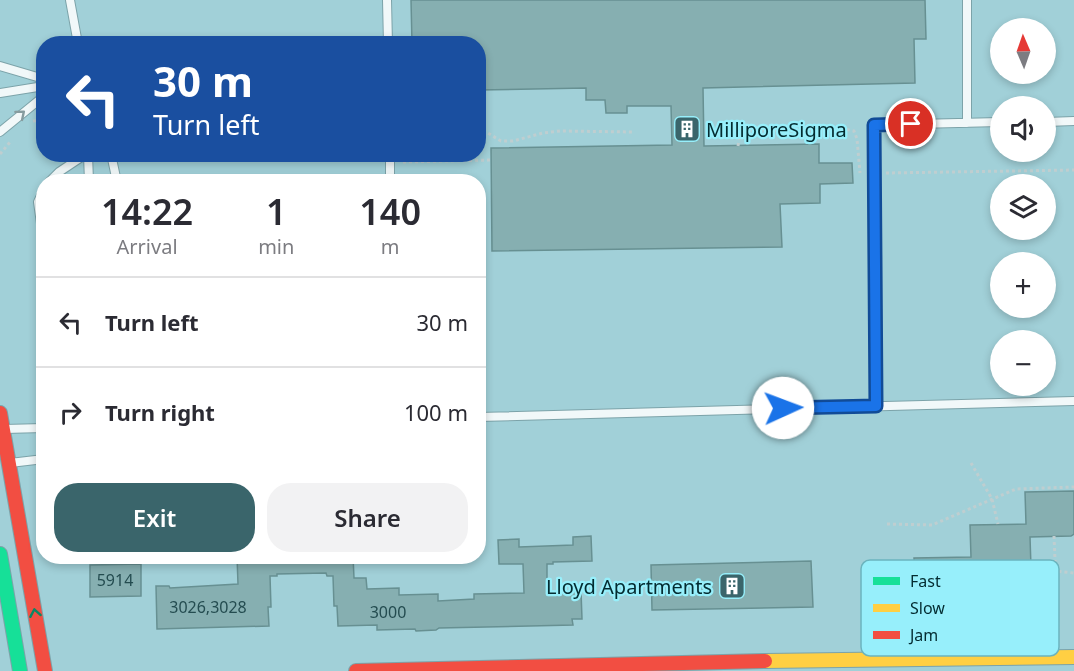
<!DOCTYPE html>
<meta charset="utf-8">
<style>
body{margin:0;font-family:"Noto Sans",sans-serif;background:#f2f2f3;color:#2b2b33;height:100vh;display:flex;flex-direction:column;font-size:22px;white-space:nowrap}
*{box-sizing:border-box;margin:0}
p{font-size:20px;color:#7c7c81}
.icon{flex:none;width:33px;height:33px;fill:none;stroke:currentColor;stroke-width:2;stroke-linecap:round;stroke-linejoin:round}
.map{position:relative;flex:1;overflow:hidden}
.sheet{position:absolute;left:36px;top:174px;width:450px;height:390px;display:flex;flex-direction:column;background:#fff;border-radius:24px;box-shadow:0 3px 9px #0003}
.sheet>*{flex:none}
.banner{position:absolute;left:36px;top:36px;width:450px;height:126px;border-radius:24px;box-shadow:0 3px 9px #0003;background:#1a4fa0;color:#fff;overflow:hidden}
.needle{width:39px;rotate:358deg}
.controls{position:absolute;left:990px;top:18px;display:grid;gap:12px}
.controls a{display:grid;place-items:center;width:66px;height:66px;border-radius:50%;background:#fff;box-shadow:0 3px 9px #0003;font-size:30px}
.pin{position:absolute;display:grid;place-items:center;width:51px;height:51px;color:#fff;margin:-26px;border:3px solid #fff;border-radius:50%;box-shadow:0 2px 6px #0007}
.me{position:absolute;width:66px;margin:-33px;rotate:88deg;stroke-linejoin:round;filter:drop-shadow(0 0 4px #0008)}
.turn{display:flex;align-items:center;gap:21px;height:126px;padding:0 18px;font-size:27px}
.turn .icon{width:78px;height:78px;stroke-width:2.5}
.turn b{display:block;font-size:42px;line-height:51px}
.eta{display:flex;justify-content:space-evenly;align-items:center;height:102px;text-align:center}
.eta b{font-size:36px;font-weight:600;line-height:42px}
.button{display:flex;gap:12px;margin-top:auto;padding:12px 18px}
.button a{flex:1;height:69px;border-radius:24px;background:#3a656b;color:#fff;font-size:24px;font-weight:600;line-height:69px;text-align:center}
.button a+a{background:#f2f2f3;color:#2b2b33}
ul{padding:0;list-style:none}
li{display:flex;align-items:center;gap:18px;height:90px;padding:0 18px;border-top:2px solid #e1e1e2}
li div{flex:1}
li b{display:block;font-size:22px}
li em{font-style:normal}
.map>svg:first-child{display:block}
</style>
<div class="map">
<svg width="1074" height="671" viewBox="0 0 1074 671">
<rect width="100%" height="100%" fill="#a1d0d8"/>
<path fill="#86afb1" stroke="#679092" stroke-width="1.5" d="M411 0H925L926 39H914L915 83 703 88 704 146 819 144V163H852L853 183 820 184V203L780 204 782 247 492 251 491 148 672 145 671 106H627V113H606L605 100H586V88L478 90V44H412Z
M1074 491V534L1071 536 1030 537 1031 567H1016V569L975 570 976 600H962V602L916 601 914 558 971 557 970 525 1026 524 1025 492Z
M591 536 592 561 553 562V564H547V592L581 591 582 619H572L573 625 439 628 436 630 416 631 415 629 377 630V625L338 626 337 606H334L333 576H327L326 573 277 574V576H270L271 607H268L269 626 157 629 156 586H169L170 588 238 584 237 556H353L354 578H366L367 589 399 588V595L438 594V601L474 599V594L524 593 523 564H499L498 540 519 539V547L573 545V537Z
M811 561 813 607 652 610 651 565Z
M141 564V596L90 597V565Z"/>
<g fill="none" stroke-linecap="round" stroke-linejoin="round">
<defs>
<path id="lane" d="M70 0 78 44
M387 0 388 44
M0 66 44 79
M0 93 44 86
M1046 122 1074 121
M967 123V0
M0 132 44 96
M88 154 89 182
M111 154 117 182
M390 154V182
M49 182 59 172 86 154
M44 189 38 202 44 245
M876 406 874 125 1000 122
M478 417 1074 401
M4 429 44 428
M10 463 44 459"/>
<path id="fast" d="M0 554 20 671"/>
<path id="slow" d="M765 661 1074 657"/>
<path id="jam" d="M0 413 45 671
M356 671 765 661"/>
</defs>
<use href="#lane" stroke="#7ca3a9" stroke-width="10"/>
<use href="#fast" stroke="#7ca3a9" stroke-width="16"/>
<use href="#slow" stroke="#7ca3a9" stroke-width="16"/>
<use href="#jam" stroke="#7ca3a9" stroke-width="16"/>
<path stroke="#bfced0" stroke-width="3" stroke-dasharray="3 3" stroke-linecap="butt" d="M33 121 44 120
M478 127 501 141H513L543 133 560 131 633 132
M738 146 740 135 745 130 844 129 854 131 857 139 860 173
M0 154 11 141
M403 162 491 160
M886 173 1074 170
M971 463 992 499 998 524
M887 524 932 525 1016 489 1074 487
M1054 536 1058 632
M1000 569 1001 633
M945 635V607H971L1000 588 1036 574 1055 571 1074 573"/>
<use href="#lane" stroke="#f1f8f9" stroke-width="8"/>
<use href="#fast" stroke="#16e098" stroke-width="14"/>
<use href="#slow" stroke="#ffcf43" stroke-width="14"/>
<use href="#jam" stroke="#f24e42" stroke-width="14"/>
</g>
<defs><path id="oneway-chevron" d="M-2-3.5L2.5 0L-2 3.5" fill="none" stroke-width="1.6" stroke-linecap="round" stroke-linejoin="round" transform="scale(1.5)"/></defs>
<use stroke="#869c9f" href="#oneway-chevron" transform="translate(21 114) rotate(-40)"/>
<use stroke="#0c8664" href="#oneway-chevron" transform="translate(35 613) rotate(-100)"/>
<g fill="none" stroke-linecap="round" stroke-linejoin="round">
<defs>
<path id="route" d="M783 408 876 406 874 125 911 124"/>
</defs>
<use href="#route" stroke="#114b97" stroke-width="15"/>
<use href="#route" stroke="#1a73e8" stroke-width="10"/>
</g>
<defs>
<symbol id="building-square" viewBox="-11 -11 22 22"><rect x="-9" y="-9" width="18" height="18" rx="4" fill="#3a656b" stroke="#97effb"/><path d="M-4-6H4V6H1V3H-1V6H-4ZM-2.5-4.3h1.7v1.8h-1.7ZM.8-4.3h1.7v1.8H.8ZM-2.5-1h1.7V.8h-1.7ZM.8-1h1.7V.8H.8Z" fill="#fff"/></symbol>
</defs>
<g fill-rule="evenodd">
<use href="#building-square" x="672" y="114" width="30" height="30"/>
<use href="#building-square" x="717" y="571" width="30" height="30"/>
</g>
<g text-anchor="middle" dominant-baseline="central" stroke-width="4.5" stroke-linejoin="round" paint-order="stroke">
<g font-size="16" fill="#244c50">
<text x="115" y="580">5914</text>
<text x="208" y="607">3026,3028</text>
<text x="388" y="612">3000</text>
</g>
<g font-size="20" fill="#032b30" stroke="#97effb" text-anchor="start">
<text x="706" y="129">MilliporeSigma</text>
<text x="712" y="586" text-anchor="end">Lloyd Apartments</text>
</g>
</g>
<rect x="861" y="560" width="198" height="96" rx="9" fill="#97effb" stroke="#6bb4be" stroke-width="1.5"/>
<rect x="873" y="577" width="27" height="8" fill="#16e098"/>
<rect x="873" y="604" width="27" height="8" fill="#ffcf43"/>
<rect x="873" y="631" width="27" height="8" fill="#f24e42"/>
<g font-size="16" fill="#032b30">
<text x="910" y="587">Fast</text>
<text x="910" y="614">Slow</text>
<text x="910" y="641">Jam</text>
</g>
</svg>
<div class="controls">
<a><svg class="needle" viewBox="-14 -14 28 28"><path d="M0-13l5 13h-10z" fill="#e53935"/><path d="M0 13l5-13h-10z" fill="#7c7c81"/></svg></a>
<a><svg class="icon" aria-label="sound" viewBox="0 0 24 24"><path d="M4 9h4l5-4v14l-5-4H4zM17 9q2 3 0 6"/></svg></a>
<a><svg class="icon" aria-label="layers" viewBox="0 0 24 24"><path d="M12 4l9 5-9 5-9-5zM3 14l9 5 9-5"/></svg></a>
<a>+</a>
<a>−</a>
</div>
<div class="pin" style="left:911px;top:124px;background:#d93025"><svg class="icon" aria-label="arrive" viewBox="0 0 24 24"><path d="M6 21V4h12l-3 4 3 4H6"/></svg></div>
<svg class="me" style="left:783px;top:408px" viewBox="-20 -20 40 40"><circle r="19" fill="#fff"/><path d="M0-13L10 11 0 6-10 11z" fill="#1a73e8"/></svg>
<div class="banner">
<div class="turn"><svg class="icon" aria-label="left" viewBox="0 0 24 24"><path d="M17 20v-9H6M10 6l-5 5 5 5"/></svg><div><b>30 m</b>Turn left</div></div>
</div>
<section class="sheet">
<div class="eta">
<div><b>14:22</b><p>Arrival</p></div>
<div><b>1</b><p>min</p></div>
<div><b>140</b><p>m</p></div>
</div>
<ul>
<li><svg class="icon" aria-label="left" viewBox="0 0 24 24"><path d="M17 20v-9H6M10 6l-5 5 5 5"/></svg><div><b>Turn left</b></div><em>30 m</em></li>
<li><svg class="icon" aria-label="right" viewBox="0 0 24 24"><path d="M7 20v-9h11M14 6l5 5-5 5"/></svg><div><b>Turn right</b></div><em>100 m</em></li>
</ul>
<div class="button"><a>Exit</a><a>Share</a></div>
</section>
</div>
